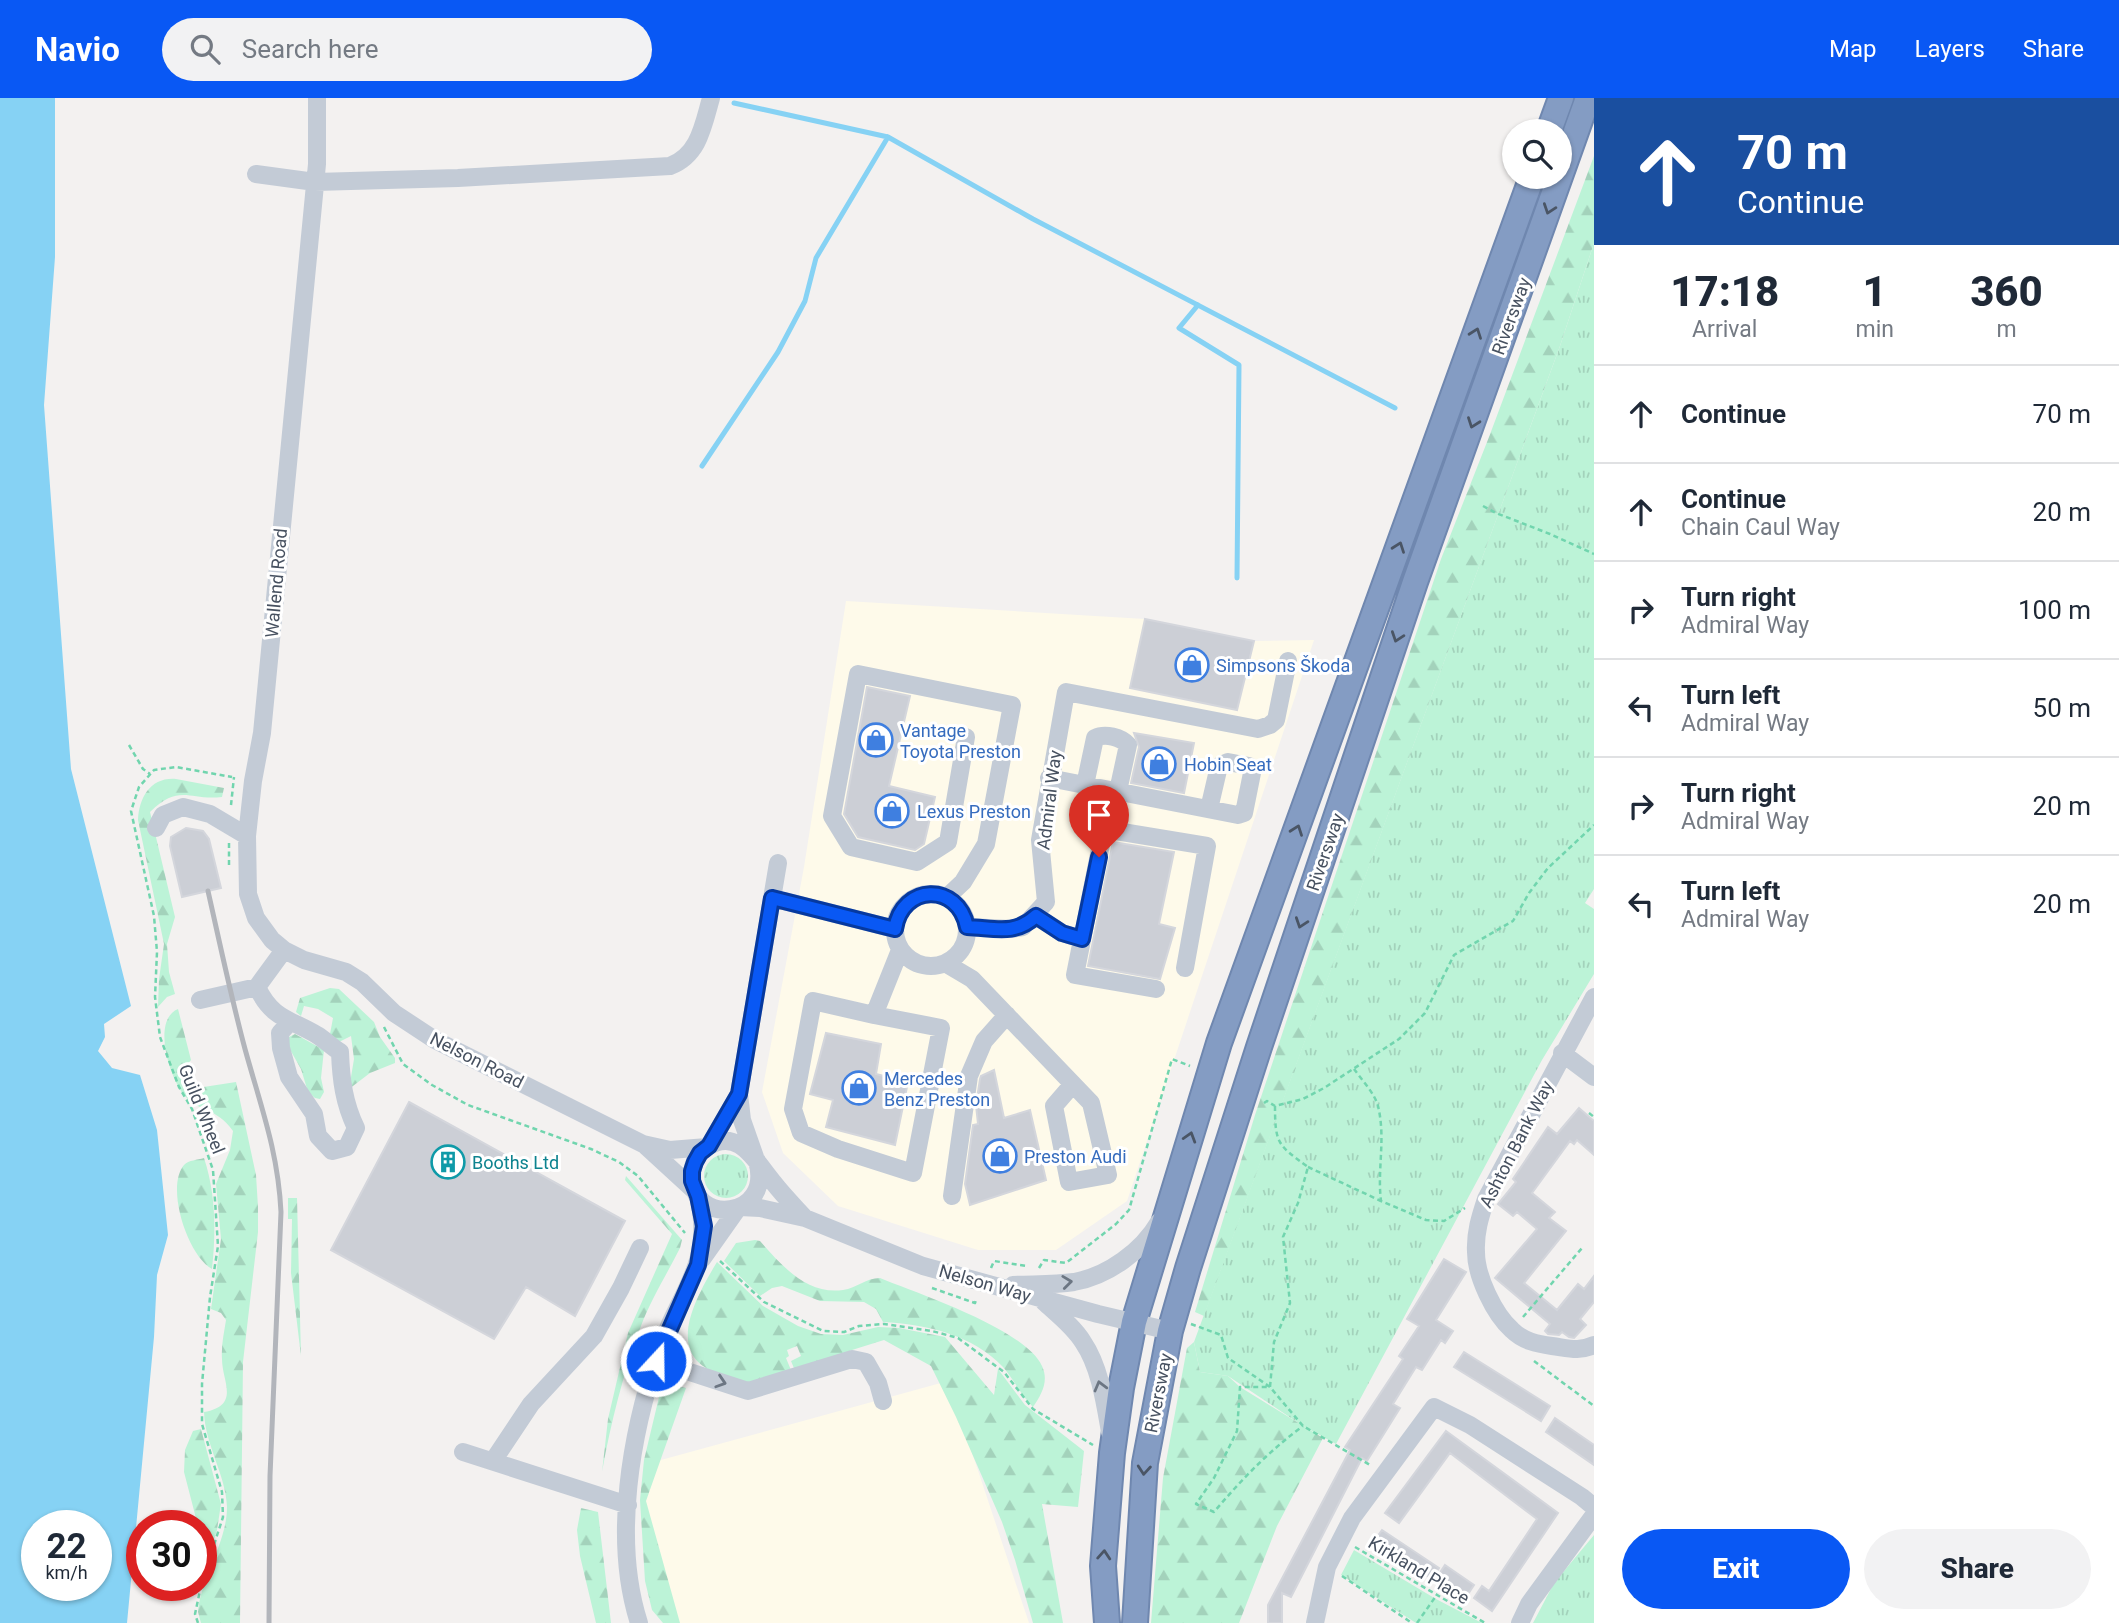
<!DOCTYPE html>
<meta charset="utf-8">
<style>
body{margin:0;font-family:Roboto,sans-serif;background:#f2f2f3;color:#1f2937;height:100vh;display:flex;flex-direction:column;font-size:26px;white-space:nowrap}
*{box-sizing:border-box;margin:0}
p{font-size:23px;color:#747a83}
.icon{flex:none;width:38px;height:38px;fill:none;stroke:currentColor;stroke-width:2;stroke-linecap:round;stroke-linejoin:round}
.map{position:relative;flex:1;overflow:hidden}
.side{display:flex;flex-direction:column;background:#fff;width:525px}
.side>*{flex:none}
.banner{background:#1a4fa0;color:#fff;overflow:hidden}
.controls{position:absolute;left:1502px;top:21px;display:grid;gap:14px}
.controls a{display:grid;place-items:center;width:70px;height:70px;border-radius:50%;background:#fff;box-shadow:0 2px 5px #0004;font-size:35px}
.speed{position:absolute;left:21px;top:1412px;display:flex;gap:14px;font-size:35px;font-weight:700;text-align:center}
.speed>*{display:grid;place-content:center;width:91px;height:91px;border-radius:50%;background:#fff;box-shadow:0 2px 5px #0004;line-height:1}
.speed small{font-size:18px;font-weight:400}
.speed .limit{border:10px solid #d22;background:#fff;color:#111}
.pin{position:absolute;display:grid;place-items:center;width:60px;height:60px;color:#fff;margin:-72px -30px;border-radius:50% 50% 50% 0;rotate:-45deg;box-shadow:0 0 7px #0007}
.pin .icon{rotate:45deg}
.me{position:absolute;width:77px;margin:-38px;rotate:21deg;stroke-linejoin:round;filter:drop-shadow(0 0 5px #0008)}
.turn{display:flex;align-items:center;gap:24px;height:147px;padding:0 28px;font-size:32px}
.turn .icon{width:91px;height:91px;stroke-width:2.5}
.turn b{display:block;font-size:49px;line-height:60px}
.eta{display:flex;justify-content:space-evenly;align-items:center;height:119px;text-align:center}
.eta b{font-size:42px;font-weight:800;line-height:49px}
.primary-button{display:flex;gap:14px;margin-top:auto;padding:14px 28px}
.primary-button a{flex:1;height:80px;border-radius:42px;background:#0958f4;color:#fff;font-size:28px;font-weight:800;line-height:80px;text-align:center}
.primary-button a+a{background:#f2f2f3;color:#1f2937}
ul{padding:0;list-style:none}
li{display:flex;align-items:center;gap:21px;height:98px;padding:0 28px;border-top:2px solid #e0e1e3}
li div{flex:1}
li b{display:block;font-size:26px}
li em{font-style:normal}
header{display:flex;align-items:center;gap:42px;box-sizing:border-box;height:98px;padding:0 35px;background:#0958f4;color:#fff}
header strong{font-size:33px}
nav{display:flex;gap:38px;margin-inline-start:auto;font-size:24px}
.search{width:490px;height:63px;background:#f2f2f3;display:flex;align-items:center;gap:18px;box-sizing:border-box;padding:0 24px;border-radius:38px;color:#747a83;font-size:26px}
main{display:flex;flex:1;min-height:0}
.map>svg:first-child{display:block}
</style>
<header>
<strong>Navio</strong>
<div class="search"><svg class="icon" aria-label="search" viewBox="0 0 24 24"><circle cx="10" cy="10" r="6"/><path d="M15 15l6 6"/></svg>Search here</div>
<nav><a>Map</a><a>Layers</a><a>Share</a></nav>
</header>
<main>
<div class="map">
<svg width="1594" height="1525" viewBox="0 0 1594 1525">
<defs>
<pattern id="grass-tufts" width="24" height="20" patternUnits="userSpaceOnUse" patternTransform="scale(1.75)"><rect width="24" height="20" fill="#bcf3d7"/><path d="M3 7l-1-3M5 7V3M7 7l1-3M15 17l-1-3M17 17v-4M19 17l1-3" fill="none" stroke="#a3d2bb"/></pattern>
<pattern id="forest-firs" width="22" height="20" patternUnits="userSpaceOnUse" patternTransform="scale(1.75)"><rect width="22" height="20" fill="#bcf3d7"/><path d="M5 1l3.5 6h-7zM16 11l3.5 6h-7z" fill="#a3d2bb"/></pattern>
</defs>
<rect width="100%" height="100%" fill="#f3f1f0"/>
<path fill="#fefaea" d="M846 503 1145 521 1254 543 1314 542 1127 1103 1056 1152H978L838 1108 783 1055 762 994 804 769Z
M948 1283 1029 1525H663L657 1509 644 1413 650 1365Z"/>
<path fill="url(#grass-tufts)" d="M1594 145V791L1585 805 1594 811V876L1542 962 1336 1346 1303 1328 1228 1278 1200 1274 1194 1244 1560 248Z
M704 1078a22 22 0 1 1 44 0a22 22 0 1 1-44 0Z
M1594 1437V1525H1533L1554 1485Z
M1354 1452 1436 1501 1482 1525H1416L1341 1477Z"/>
<path fill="url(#forest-firs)" d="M1594 58V145L1560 248 1204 1218 1195 1214 1255 1017 1441 461 1489 339Z
M176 681 224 690 222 699C189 703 180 685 150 714L175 819 167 846 169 874 175 896 167 899 158 909 159 881 164 846 138 722C139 699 151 679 176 681Z
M330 890 339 891 374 924 380 939 395 960V965L370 975 349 991 354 961 351 938 339 944 330 936 333 920 318 911 304 908 301 918 296 914 300 900Z
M178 911 191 962 183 972 185 983 197 990 236 984 256 1077 258 1109V1134L243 1264 240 1525H201L198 1514C201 1478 227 1445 227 1409 226 1377 205 1347 204 1314 241 1307 222 1284 222 1261 221 1248 224 1235 226 1222L221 1215 211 1211 221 1141 216 1086 230 1052 233 1033C216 1009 200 1015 185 998 170 982 151 922 178 911Z
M295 936 324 952 321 980 324 994 320 1001 315 1000 308 994 301 971 288 948 289 939Z
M204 1060C216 1096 216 1134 212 1171 188 1158 165 1089 184 1067 189 1062 197 1062 204 1060Z
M626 1078 682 1142 680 1150C667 1176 651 1201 641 1228 623 1276 611 1324 602 1374L608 1321 628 1235 672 1136 625 1082Z
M288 1100H297L301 1258 291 1175 292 1121H288Z
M755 1142 760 1143C782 1168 807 1197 843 1192 857 1190 866 1180 880 1180 919 1196 1025 1231 1042 1268 1049 1283 1042 1296 1033 1309 1021 1297 1014 1282 1003 1269 973 1237 926 1226 883 1224L876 1211 864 1204 820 1203 782 1188 772 1190 760 1198 724 1163 736 1145Z
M717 1164 763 1208 798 1228 821 1236 843 1237 878 1229 899 1230 945 1239 994 1297 998 1271 1025 1307 1084 1353 1078 1409 1042 1406 1063 1525H1033L1015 1462 1002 1424 956 1319 931 1268 884 1242 852 1252 796 1275 791 1263 801 1258 797 1248 787 1252 789 1258 786 1260 793 1277C780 1279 765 1285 751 1285 741 1285 729 1279 720 1276 662 1258 696 1199 717 1164Z
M1194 1244 1200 1274 1228 1278 1240 1289 1323 1340 1277 1428 1239 1525H1151L1163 1380 1187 1250Z
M673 1287 686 1290 646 1403 680 1525H663L652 1512 645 1483 640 1402 644 1362 660 1295 663 1288Z
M201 1331 221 1406 217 1432 206 1467 201 1465V1428H198L184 1374 185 1352 193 1333Z
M581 1410 598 1414 611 1525H596L580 1458 577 1432Z"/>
<path fill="#86d2f4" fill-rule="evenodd" d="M0 0H55V159L44 307 71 671 131 908 104 926 105 939 98 953 112 970 140 977 157 1032 168 1137 157 1177 154 1239 127 1525H0ZM37 1428H96V1488H37Z"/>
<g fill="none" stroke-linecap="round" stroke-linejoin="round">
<path stroke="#86d2f4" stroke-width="5" d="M734 5 888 39 1033 121 1395 310
M1198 207 1179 230 1239 267 1237 480
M702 368 778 254 805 203 816 160 888 39"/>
</g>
<path fill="#cccfd6" stroke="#d4d6dc" stroke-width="2" d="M1145 521 1254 543 1237 612 1130 590Z
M867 589 910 598 889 688 935 699 924 746 915 752 858 739 844 716Z
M1134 635 1194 645 1184 695 1131 685 1139 649Z
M186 730 203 733 209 741 221 790 182 799 170 748 171 739Z
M1113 744 1174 754 1159 826 1175 830 1160 881 1088 868Z
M826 935 881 946 876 976 908 984 895 1047 826 1029 833 1002 810 996Z
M994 972 1004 1020 1030 1012 1046 1082 970 1107 965 1086 973 1027 978 1026 976 1007 980 981 981 978Z
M409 1004 625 1123 575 1218 526 1189 494 1241 331 1152Z
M1579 1010 1594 1023V1057L1577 1042 1574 1046 1570 1043 1532 1095 1555 1114 1549 1120 1566 1133 1524 1185 1557 1212 1578 1186 1584 1191 1594 1178V1204L1580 1221 1586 1227 1574 1240 1569 1239 1562 1234 1559 1237 1548 1236 1545 1233 1550 1226 1495 1180 1537 1131 1517 1114 1513 1118 1498 1106 1516 1084 1513 1081 1548 1029 1557 1036Z
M1444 1161 1466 1174 1436 1222 1453 1233 1445 1245 1441 1242 1422 1272 1416 1269 1393 1306 1400 1310 1367 1363 1362 1360 1291 1499 1282 1495V1525H1268V1507L1350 1352 1345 1349 1403 1261 1399 1258 1419 1228 1407 1221Z
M1464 1254 1550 1308 1541 1323 1454 1269Z
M1555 1320 1594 1347V1367L1546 1334Z
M1446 1333 1558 1415 1492 1513 1474 1500 1482 1488 1489 1493 1537 1421 1450 1355 1399 1425 1385 1415Z
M1382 1432 1439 1470 1432 1481 1374 1443Z
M1445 1467 1474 1487 1466 1499 1437 1479Z"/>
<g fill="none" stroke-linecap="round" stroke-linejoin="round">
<defs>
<path id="highway" d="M1549 33 1561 0
M1107 1525 1103 1468 1112 1355 1121 1290 1134 1224 1219 945 1532 79
M1135 1525 1145 1365 1170 1233 1188 1170 1259 949 1415 484 1588 0"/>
</defs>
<use href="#highway" stroke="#6f87af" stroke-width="28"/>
<path stroke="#71d5ae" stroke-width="2.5" stroke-dasharray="5 3.5" stroke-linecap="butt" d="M1483 408 1496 415 1550 436 1594 456
M129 647 143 671 150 676
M231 707 234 679
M229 745V770
M384 929 403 966 432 987 468 1007 591 1051 619 1064 638 1078 685 1135
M1354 971C1362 982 1375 996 1378 1008 1386 1041 1377 1071 1381 1103L1426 1122 1444 1123 1465 1110
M1264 1005 1267 1003 1275 1008 1303 1001 1324 990 1399 941 1425 915 1454 857 1513 823 1529 795 1548 770 1594 727
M1275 1008C1275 1046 1278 1047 1308 1069L1298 1105 1283 1139 1290 1205 1274 1244 1270 1289H1240L1237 1333 1214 1380 1196 1406 1214 1414C1241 1382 1269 1353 1303 1328
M1589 1015 1594 1019
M1308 1069 1381 1103
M720 1163 764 1204 823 1233 844 1234 859 1228 884 1226 932 1233 958 1240 1004 1274 1033 1311 1093 1347
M991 1170 994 1163 1027 1168
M1039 1170 1044 1162 1066 1165 1116 1126 1129 1112 1172 961 1190 968
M932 1190 975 1205 976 1202
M1523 1219 1582 1150
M1191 1226 1221 1237 1228 1260 1270 1289 1303 1328 1370 1367
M1534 1263 1594 1308
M1355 1449 1485 1525
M1342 1478 1412 1525
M201 1487 223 1419 222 1394 202 1326V1286L210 1199 218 1148 213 1072 192 1011 179 989 160 939 155 899 157 854 154 818 131 713 139 689 154 672 176 669 232 679
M198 1525 195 1516 201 1488
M1417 1525 1436 1498"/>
<path stroke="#c3cbd6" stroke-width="18" d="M317 0V66L262 635 253 683 247 738 248 796 256 820 272 842 284 852 304 862 346 874 362 884 394 915 435 942 643 1046 670 1052 707 1049
M256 76 315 84 458 80 670 68C699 57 703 28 711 0
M1049 680 1238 717 1244 715 1252 675 1249 668 1228 664 1219 668 1209 711
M1085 687 1095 640C1105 635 1121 639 1128 647L1118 693
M156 730 163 717 183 709 210 716 247 738
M895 832a36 36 0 1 1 72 0a36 36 0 1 1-72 0Z
M947 799 963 784 986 746 1012 607 858 576 832 718 851 749 917 764 948 744 966 639
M772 800 895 831
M1036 818 1062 835 1082 841
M967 829 1010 831 1023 829 1046 804 1040 742 1066 594 1258 631 1270 627 1276 622 1288 563
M284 852 257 889C272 921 290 921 317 937 325 942 332 949 340 954 341 982 344 1005 356 1030L347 1049 332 1053 318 1038 314 1016 289 979 281 950 280 935 290 924
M945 865 972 881 1091 1005 1108 1077 1069 1084 1054 1008 1073 986
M1156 891 1075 877 1104 731 1207 748 1185 870
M1594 899 1486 1101C1480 1119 1475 1135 1476 1154 1476 1178 1494 1216 1512 1232 1523 1243 1537 1246 1552 1248 1568 1250 1579 1254 1594 1247
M200 902 257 889
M874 917 813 903 793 1011 801 1035 838 1051 913 1075 941 930 874 917 900 852
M1562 955 1594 979
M646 1048 695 1093
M709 1048 739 996
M755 1059 742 1022 739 996 778 765
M757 1063C774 1121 691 1129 692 1077 692 1067 697 1056 706 1050 738 1027 756 1064 773 1084 783 1097 794 1108 805 1120
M952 1098 969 978 984 943 1007 917
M740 1109 760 1110 805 1120 923 1168 1098 1216 1170 1233
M702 1161 738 1110
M1013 1187C1033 1186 1054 1187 1074 1184 1108 1178 1142 1153 1159 1124
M1044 1204C1057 1216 1073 1228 1083 1244 1100 1269 1105 1305 1110 1334
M656 1263 748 1293 852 1261 866 1264 878 1285 883 1303
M463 1354 628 1407
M493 1363 531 1306 594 1238 621 1190 640 1150
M639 1525C612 1441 631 1335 659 1253 679 1194 715 1165 698 1098
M1315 1525 1327 1469 1352 1420 1434 1309 1470 1327 1582 1399 1594 1409
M1520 1525 1529 1506 1594 1417"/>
<use href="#highway" stroke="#849cc3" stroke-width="24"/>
<path stroke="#b2b5bb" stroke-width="5" d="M208 793C220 846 231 899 245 951 261 1009 278 1053 281 1114L270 1378 269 1525"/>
</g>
<defs><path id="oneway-chevron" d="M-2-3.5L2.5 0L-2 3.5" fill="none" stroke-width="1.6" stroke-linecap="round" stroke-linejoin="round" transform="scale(1.75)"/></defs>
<g stroke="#4a5565">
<use href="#oneway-chevron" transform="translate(1549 111) rotate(109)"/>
<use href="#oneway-chevron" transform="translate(1476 235) rotate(-70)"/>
<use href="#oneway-chevron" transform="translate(1473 325) rotate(110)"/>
<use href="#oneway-chevron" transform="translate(1399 449) rotate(-70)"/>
<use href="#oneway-chevron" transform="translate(1397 539) rotate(109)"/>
<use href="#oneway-chevron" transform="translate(1297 732) rotate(-70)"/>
<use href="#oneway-chevron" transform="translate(1301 825) rotate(109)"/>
<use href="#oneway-chevron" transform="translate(1190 1039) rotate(-73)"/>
<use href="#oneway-chevron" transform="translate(1144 1372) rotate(95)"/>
<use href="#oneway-chevron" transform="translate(1104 1457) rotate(-86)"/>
</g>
<g stroke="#6c7683">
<use href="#oneway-chevron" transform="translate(1067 1184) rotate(-7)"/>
<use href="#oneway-chevron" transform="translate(721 1284) rotate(18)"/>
<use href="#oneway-chevron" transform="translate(1100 1288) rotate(-105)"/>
</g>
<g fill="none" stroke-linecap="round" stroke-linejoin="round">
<defs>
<path id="route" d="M656 1263 698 1167 704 1128 698 1098 692 1083V1073L695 1064 700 1055 709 1048 739 996 772 800 895 831C902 786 958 784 967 829 995 830 1014 838 1036 818L1062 835 1082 841 1099 759"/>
</defs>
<use href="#route" stroke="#06399f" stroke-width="18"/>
<use href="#route" stroke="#0958f4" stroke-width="12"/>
</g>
<defs>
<symbol id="shop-ring" viewBox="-11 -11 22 22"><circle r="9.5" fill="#fff" stroke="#3f7fe0" stroke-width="1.5"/><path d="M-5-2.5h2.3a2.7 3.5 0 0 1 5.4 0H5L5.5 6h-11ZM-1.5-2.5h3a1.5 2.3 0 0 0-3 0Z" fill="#3f7fe0"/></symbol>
<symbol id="building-ring" viewBox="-11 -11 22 22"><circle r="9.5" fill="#fff" stroke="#0f9aa8" stroke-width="1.5"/><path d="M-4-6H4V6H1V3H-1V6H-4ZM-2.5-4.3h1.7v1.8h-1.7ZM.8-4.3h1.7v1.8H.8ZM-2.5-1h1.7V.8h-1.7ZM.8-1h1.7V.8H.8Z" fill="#0f9aa8"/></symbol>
</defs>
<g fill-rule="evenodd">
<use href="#shop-ring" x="1173" y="548" width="38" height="38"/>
<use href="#shop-ring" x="857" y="623" width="38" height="38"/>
<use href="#shop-ring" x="1140" y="647" width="38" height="38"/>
<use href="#shop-ring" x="873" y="694" width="38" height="38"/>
<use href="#shop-ring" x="840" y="971" width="38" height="38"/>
<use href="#shop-ring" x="981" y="1039" width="38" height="38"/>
<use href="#building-ring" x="429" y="1045" width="38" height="38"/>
</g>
<g text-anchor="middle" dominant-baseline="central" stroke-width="6" stroke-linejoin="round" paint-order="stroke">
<g font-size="18" fill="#475160" stroke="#fff">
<text transform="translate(1511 218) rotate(-70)">Riversway</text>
<text transform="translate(276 485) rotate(-85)">Wallend Road</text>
<text transform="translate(1049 702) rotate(-83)">Admiral Way</text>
<text transform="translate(1325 754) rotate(-71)">Riversway</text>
<text transform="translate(477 962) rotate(27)">Nelson Road</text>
<text transform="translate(202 1011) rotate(68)">Guild Wheel</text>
<text transform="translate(1516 1046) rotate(-63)">Ashton Bank Way</text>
<text transform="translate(985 1185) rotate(16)">Nelson Way</text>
<text transform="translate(1158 1295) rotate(-79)">Riversway</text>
<text transform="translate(1419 1472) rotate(31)">Kirkland Place</text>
</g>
<g font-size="18" fill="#366cbe" stroke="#fff" text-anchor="start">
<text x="1216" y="567">Simpsons Škoda</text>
<text x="900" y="632">Vantage<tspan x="900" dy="21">Toyota Preston</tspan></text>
<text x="1184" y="666">Hobin Seat</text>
<text x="917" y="713">Lexus Preston</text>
<text x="884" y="980">Mercedes<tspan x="884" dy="21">Benz Preston</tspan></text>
<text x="1024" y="1058">Preston Audi</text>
</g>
<g font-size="18" fill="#0d838f" stroke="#fff" text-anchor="start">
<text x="472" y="1064">Booths Ltd</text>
</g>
</g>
</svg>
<div class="controls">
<a><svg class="icon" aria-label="search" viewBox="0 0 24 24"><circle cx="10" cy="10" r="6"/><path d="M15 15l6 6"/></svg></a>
</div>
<div class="speed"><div>22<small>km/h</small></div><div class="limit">30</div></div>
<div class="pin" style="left:1099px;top:759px;background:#d93025"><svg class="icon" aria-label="arrive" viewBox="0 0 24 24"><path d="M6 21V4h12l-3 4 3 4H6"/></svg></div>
<svg class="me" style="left:656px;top:1263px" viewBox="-20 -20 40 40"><circle r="17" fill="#0958f4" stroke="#fff" stroke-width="3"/><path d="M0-11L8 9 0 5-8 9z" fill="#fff"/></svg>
</div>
<section class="side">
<div class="banner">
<div class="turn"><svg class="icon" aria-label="ahead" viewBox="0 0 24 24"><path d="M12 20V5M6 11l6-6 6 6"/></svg><div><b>70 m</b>Continue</div></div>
</div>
<div class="eta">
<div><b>17:18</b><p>Arrival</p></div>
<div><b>1</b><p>min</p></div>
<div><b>360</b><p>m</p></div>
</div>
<ul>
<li><svg class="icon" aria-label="ahead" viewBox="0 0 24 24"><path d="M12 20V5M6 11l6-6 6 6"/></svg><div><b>Continue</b></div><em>70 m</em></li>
<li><svg class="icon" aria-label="ahead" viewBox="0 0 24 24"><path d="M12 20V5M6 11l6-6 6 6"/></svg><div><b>Continue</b><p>Chain Caul Way</p></div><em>20 m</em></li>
<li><svg class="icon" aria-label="right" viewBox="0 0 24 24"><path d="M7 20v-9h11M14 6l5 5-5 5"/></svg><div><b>Turn right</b><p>Admiral Way</p></div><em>100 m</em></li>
<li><svg class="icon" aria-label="left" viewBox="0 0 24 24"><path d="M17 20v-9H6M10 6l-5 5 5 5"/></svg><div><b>Turn left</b><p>Admiral Way</p></div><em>50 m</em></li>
<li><svg class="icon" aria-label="right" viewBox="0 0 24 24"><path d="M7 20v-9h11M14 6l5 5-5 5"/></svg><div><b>Turn right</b><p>Admiral Way</p></div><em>20 m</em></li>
<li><svg class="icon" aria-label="left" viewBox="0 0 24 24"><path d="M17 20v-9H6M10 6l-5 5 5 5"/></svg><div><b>Turn left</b><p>Admiral Way</p></div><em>20 m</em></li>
</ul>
<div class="primary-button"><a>Exit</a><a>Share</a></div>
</section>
</main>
